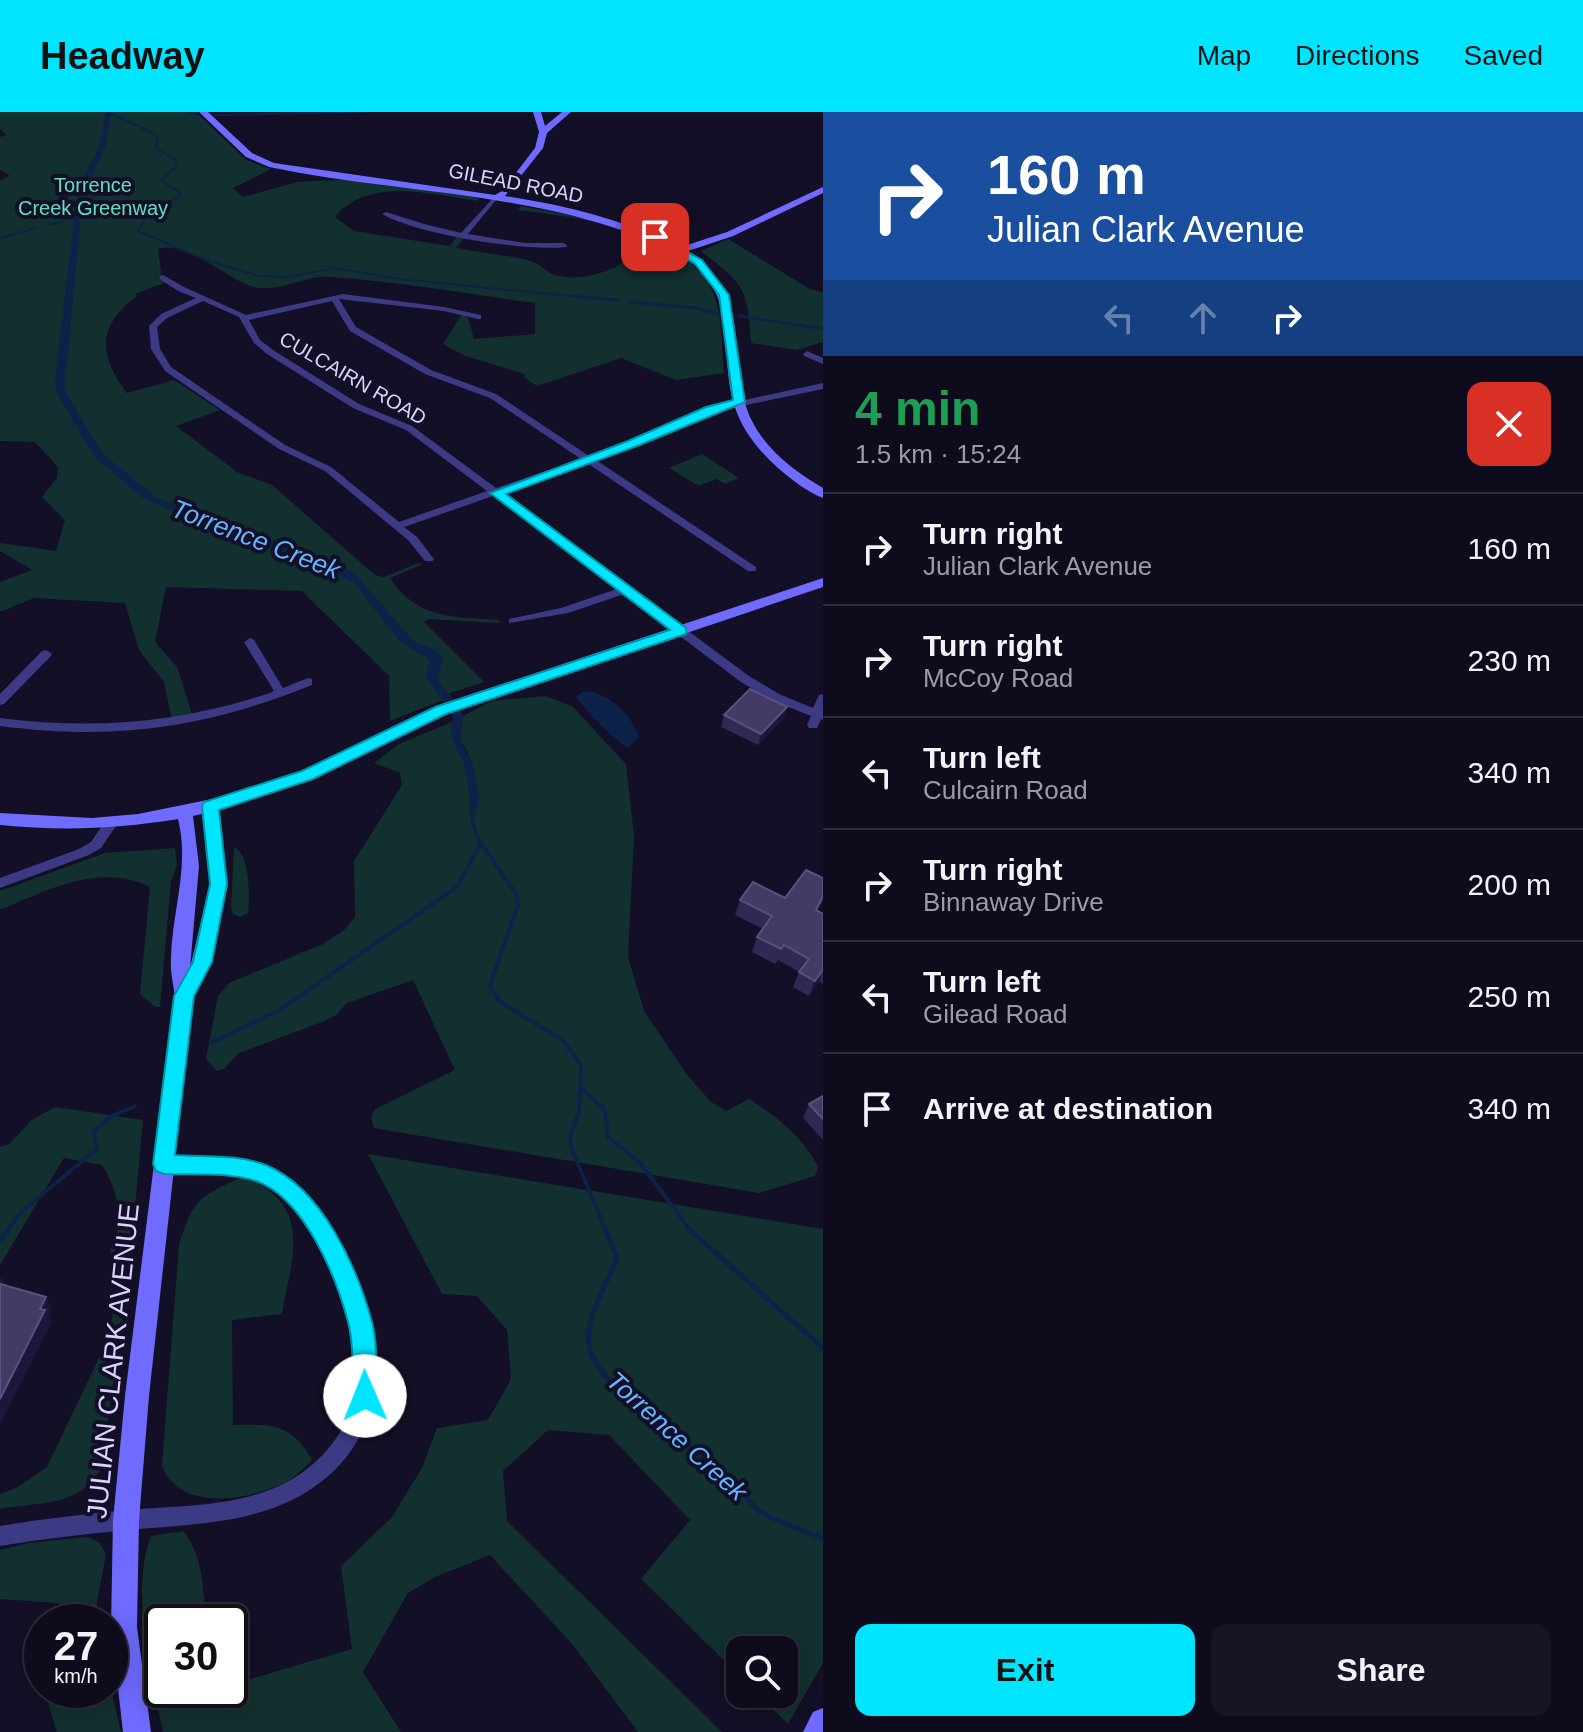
<!DOCTYPE html>
<meta charset="utf-8">
<style>
body{margin:0;font-family:Helvetica,sans-serif;background:#171425;color:#f1f3f6;height:100vh;display:flex;flex-direction:column;font-size:30px;white-space:nowrap}
*{box-sizing:border-box;margin:0}
p{font-size:26px;color:#9b9ba3}
.icon{flex:none;width:44px;height:44px;fill:none;stroke:currentColor;stroke-width:2;stroke-linecap:round;stroke-linejoin:round}
.map{position:relative;flex:1;overflow:hidden}
.panel{display:flex;flex-direction:column;background:#0e0b1c;width:760px}
.panel>*{flex:none}
.hud{background:#1a4fa0;color:#fff;overflow:hidden}
.controls{position:absolute;left:726px;top:1524px;display:grid;gap:16px}
.controls a{display:grid;place-items:center;width:72px;height:72px;border-radius:16px;background:#0e0b1c;box-shadow:0 4px 20px #0003,0 0 0 2px #2e2b3b;font-size:40px}
.speed{position:absolute;left:24px;top:1492px;display:flex;gap:16px;font-size:40px;font-weight:700;text-align:center}
.speed>*{display:grid;place-content:center;width:104px;height:104px;border-radius:50%;background:#0e0b1c;box-shadow:0 4px 20px #0003,0 0 0 2px #2e2b3b;line-height:1}
.speed small{font-size:20px;font-weight:400}
.speed .limit{border:4px solid #111;border-radius:12px;background:#fff;color:#111}
.pin{position:absolute;display:grid;place-items:center;width:68px;height:68px;color:#fff;margin:-34px;border-radius:16px;box-shadow:0 4px 12px #0006}
.me{position:absolute;width:88px;margin:-44px;rotate:359deg;stroke-linejoin:round;filter:drop-shadow(0 0 6px #0008)}
.turn{display:flex;align-items:center;gap:28px;height:168px;padding:0 32px;font-size:36px}
.turn .icon{width:104px;height:104px;stroke-width:2.5}
.turn b{display:block;font-size:56px;line-height:68px}
.lanes{display:flex;align-items:center;height:76px;padding:0 32px;background:#0003;justify-content:center;gap:40px;direction:ltr}
.lanes .off{opacity:.35}
.round{display:grid;place-items:center;flex:none;width:84px;height:84px;border-radius:16px;background:#171425}
.overview{display:flex;align-items:center;justify-content:space-between;height:136px;padding:0 32px}
h1{font-size:48px;font-weight:800;line-height:60px;color:#1e9e55}
.button{display:flex;gap:16px;margin-top:auto;padding:16px 32px}
.button a{flex:1;height:92px;border-radius:16px;background:#00e5ff;color:#111;font-size:32px;font-weight:800;line-height:92px;text-align:center}
.button a+a{background:#171425;color:#f1f3f6}
ul{padding:0;list-style:none}
li{display:flex;align-items:center;gap:24px;height:112px;padding:0 32px;border-top:2px solid #2e2b3b}
li div{flex:1}
li b{display:block;font-size:30px}
li em{font-style:normal}
header{display:flex;align-items:center;gap:48px;box-sizing:border-box;height:112px;padding:0 40px;background:#00e5ff;color:#111}
header strong{font-size:38px}
nav{display:flex;gap:44px;margin-inline-start:auto;font-size:28px}
main{display:flex;flex:1;min-height:0}
.map>svg:first-child{display:block}
</style>
<header>
<strong>Headway</strong>
<nav><a>Map</a><a>Directions</a><a>Saved</a></nav>
</header>
<main>
<div class="map">
<svg width="823" height="1620" viewBox="0 0 823 1620">
<rect width="100%" height="100%" fill="#130f26"/>
<path fill="#12302f" d="M0 0H196L246 48 271 57 233 76 243 85 297 70 358 67 479 86 478 89C432 83 368 64 335 105L354 119 450 134 459 122 466 124 456 136C481 141 507 143 531 149 541 152 548 162 558 164 589 170 624 156 643 133 628 109 546 102 518 98L521 94C578 105 690 120 714 183 723 205 721 237 724 261L676 268 621 246 537 274 523 265 527 263 463 243 443 232 462 202 468 206 474 227 535 222V191C468 182 400 170 333 165 306 162 281 181 254 175 227 168 187 127 158 137L162 167 167 170 135 182 137 184C97 214 98 243 127 281L174 268 220 298 176 314 237 360 272 373 375 463 384 465 418 451 423 452 390 466C416 507 455 505 499 508L500 511 429 507 424 510 484 570 441 584 443 588 390 609 389 564 302 479 166 475 155 530 177 555 193 605 172 608 164 570 139 538 125 491 34 486 0 500V470L32 458 0 439V431L56 439 65 408 42 385 57 366 58 355 35 330 0 329V68L10 64 0 58V25L7 23 0 17Z
M728 127 810 177 823 180V230L797 238 751 231C748 175 744 173 701 139Z
M702 342 739 366 725 372 716 367 699 374 669 356Z
M545 584 572 594 626 652 634 724 628 845 644 899 688 964 711 990 726 999 749 987C775 1003 805 1027 818 1055L815 1064 759 1081 374 1016 371 1006 375 997 455 958 413 868 347 891 336 903 325 909 239 941 224 957 217 959 206 947 218 884 229 871 323 832 344 818 355 805 354 749 402 673 400 661 374 651 399 632 452 610C450 627 461 637 465 653 470 670 471 687 470 705 477 676 478 653 460 628L463 604 492 589Z
M234 735C250 742 250 784 248 801L240 805 233 802 231 795Z
M175 736 177 753 171 769 160 895H155L140 882 150 775C102 750 46 778 0 798V779L105 741Z
M55 995 143 1008 131 1138 128 1145 120 1148 112 1145 110 1138C126 1113 118 1077 102 1053L64 1046 0 1153V1035L9 1032 32 1008Z
M368 1042 823 1117V1551L788 1612 758 1582H784V1538H740V1564L641 1467 690 1408 609 1323 548 1318 503 1359 507 1409 722 1620H638L573 1533 490 1443 435 1465 408 1481 363 1560 401 1620H163C151 1564 130 1478 151 1424L183 1419C205 1444 201 1479 208 1510H162V1578H230V1573L352 1537 341 1454 392 1405 422 1356 437 1316 488 1308 511 1267 507 1218 477 1184 442 1182Z
M240 1066C253 1066 258 1070 268 1078 310 1109 289 1157 282 1202L232 1208 233 1313C272 1312 291 1311 312 1348 306 1354 300 1360 294 1365 259 1388 178 1403 162 1353L179 1133C193 1088 198 1085 240 1066Z
M120 1187 125 1192 100 1359C79 1395 37 1390 0 1397V1382L16 1376 47 1355 108 1227 115 1190Z
M88 1425 100 1431 106 1442 96 1496 89 1501 56 1491 0 1487V1438L28 1431Z
M110 1573 121 1620H57L44 1578H110Z"/>
<path fill="#0c2248" d="M106 0H111L106 33 83 83 65 271 66 281 103 342 157 386 240 418 313 441 354 461 414 529 437 539 443 547 437 567 456 590 463 604 460 628 472 650 479 687 472 713 466 656 451 623 453 603 425 563 429 551 426 545 399 529 355 472 327 456 236 424 144 387 94 344 57 282 55 266 78 75 99 35Z
M584 579C609 580 631 602 639 625L628 636C619 632 580 594 576 584Z"/>
<g fill="none" stroke-linecap="round" stroke-linejoin="round">
<path stroke="#0c2248" stroke-width="2" d="M108 0 155 22 158 26 156 36 176 48 175 55 161 69 178 79 180 84 149 101 138 119 206 148 259 164 287 165 335 156 408 168 593 186
M186 0 198 3
M214 3 361 0
M49 113 76 105
M0 126 37 116"/>
<path stroke="#0c2248" stroke-width="3" d="M572 184 617 188
M630 190 696 196 719 202
M740 204 823 217
M472 709 478 727"/>
<path stroke="#0c2248" stroke-width="4" d="M477 725 516 782 518 793 490 873 498 888 563 929 581 953 579 1000 570 1024 571 1035 606 1119
M211 931 278 899 457 775 481 731
M581 975 605 998 608 1025 641 1052 691 1119
M7 1119 22 1099 97 1037 94 1019 112 1004 135 994"/>
<path stroke="#0c2248" stroke-width="5" d="M605 1117 617 1145C608 1172 582 1208 590 1238 601 1278 695 1337 728 1365 741 1376 747 1391 761 1400 780 1412 802 1418 823 1426
M689 1117 823 1236
M0 1128 9 1117"/>
<path fill="#3d3a85" fill-rule="evenodd" d="M495 84 497 87 468 122 525 131H563L567 133 566 135C526 140 416 122 382 102L386 100 424 112 461 121Z
M163 163 184 175 246 203 343 182 444 195 481 203V207H478L444 199 339 187 356 215 431 258 496 282 589 344 630 330 707 296 823 271V277L713 300 636 334 596 348 756 455V459H748L587 351 502 381 749 564 779 582 813 596 819 583 823 582V608L821 607 817 616H809L807 613 811 604 771 588 741 570 624 482 568 501 509 511V507L561 496 617 477 493 384 404 415 417 425 434 447 433 449H425L409 429 325 359 279 337 165 259 151 237 149 214 161 202 196 186 178 179 160 167 159 165ZM203 189 239 205 254 231 267 242 353 296 406 318 487 379 399 410 331 355 285 333 171 255 160 237 157 215 167 206ZM332 189 350 219 425 262 490 286 581 347 496 376 412 314 359 292 273 238 260 228 249 208Z
M807 239 823 246V252L804 244 803 242Z
M250 526 254 528 283 576 308 566 312 567V573C205 616 116 629 0 614V606C95 618 176 611 267 582L274 579 244 530Z
M46 538 52 542 50 545 4 592 0 593V582L42 539Z
M111 706 118 711 101 736 89 743 0 776V766L79 737 91 730 106 708Z
M164 1045C205 1046 253 1043 288 1067 316 1086 334 1120 348 1150 381 1227 394 1321 314 1375 259 1413 191 1412 127 1418 84 1422 42 1427 0 1434V1414C42 1407 84 1402 127 1398 186 1393 253 1396 303 1360 327 1343 348 1315 354 1286 368 1223 330 1115 277 1078 246 1056 200 1061 164 1059L158 1057 156 1052 158 1047Z"/>
<path fill="#6f6bff" fill-rule="evenodd" d="M199 0H208L252 41 274 51 495 83 502 79 535 36 539 20 533 0H541L545 14 562 0H571L547 21 543 36 505 84C564 93 625 107 678 136L727 120 823 75V81L733 124 685 140C758 179 723 249 752 309 767 339 796 360 823 376V386C807 380 791 367 778 356 758 338 741 317 734 292 719 241 739 189 692 151 671 134 640 124 615 116 502 79 384 79 269 55L246 45Z
M823 466V475L449 601 322 663 219 698 228 772 212 850 193 884 149 1284 139 1408 137 1515 151 1620H123L111 1515 113 1408 125 1284 175 884C173 871 170 859 171 846 172 799 190 754 178 707 117 717 61 719 0 713V701L92 706 138 702 227 684 310 656 439 593ZM202 702 210 772 190 856 199 754 193 704Z
M823 1596V1620H803L813 1600Z"/>
</g>
<path fill="#312854" d="M724 603 784 606 758 633 721 615Z
M785 786 823 788 817 799 823 802V872L819 870 809 884 793 875 799 860 778 848 775 852 752 840 757 825 763 817 735 803 740 788Z
M823 984V1028L803 1006 809 992Z"/>
<path fill="#1d163a" d="M787 595 784 606 758 633 761 622Z
M823 858 819 870 809 884 815 869Z
M2 1165 9 1177 0 1174V1168Z
M46 1185 52 1197 49 1204 52 1210 0 1313V1287Z"/>
<path fill="#433a66" stroke="#5a527e" stroke-width="2" d="M750 577 787 595 761 622 724 603Z
M806 758 823 766V784L816 798 823 802V858L815 869 799 860 809 847 784 833 781 837 757 825 772 804 740 788 753 770 785 786Z
M823 984V1007L809 992Z
M0 1172 46 1185 40 1197 45 1198 0 1287Z"/>
<path fill="#00e5ff" stroke="#0095a6" stroke-width="2" d="M651 123H658L702 148 729 183 745 290 637 334 506 382 686 516V522L446 602 313 667 219 698 227 772 212 850 194 884 175 1043C205 1045 238 1042 266 1053 322 1076 357 1155 372 1210 378 1233 376 1260 377 1284L374 1292 365 1296 356 1292 353 1284C352 1260 354 1232 348 1210 336 1164 304 1086 256 1069 228 1060 193 1063 164 1062L156 1059 153 1052 174 884 193 850 210 772 202 695 204 690 302 659 435 595 670 518 490 381 628 329 706 295 733 288 719 183 695 152 651 127Z"/>
<g text-anchor="middle" dominant-baseline="central" stroke-width="8" stroke-linejoin="round" paint-order="stroke">
<g font-size="20" fill="#d9d4ff" stroke="#130f26">
<text transform="translate(516 71) rotate(11)">GILEAD ROAD</text>
<text transform="translate(353 266) rotate(30)">CULCAIRN ROAD</text>
</g>
<g font-size="20" fill="#5fe0c0" stroke="#130f26">
<text x="93" y="73">Torrence<tspan x="93" dy="23">Creek Greenway</tspan></text>
</g>
<g font-size="26" font-style="italic" fill="#62b6ff" stroke="#130f26">
<text transform="translate(256 427) rotate(21)">Torrence Creek</text>
<text transform="translate(677 1324) rotate(42)">Torrence Creek</text>
</g>
<g font-size="28" fill="#d9d4ff" stroke="#130f26">
<text transform="translate(113 1249) rotate(-84)">JULIAN CLARK AVENUE</text>
</g>
</g>
</svg>
<div class="controls">
<a><svg class="icon" aria-label="search" viewBox="0 0 24 24"><circle cx="10" cy="10" r="6"/><path d="M15 15l6 6"/></svg></a>
</div>
<div class="speed"><div>27<small>km/h</small></div><div class="limit">30</div></div>
<div class="pin" style="left:655px;top:125px;background:#d93025"><svg class="icon" aria-label="arrive" viewBox="0 0 24 24"><path d="M6 21V4h12l-3 4 3 4H6"/></svg></div>
<svg class="me" style="left:365px;top:1284px" viewBox="-20 -20 40 40"><circle r="19" fill="#fff"/><path d="M0-13L10 11 0 6-10 11z" fill="#00e5ff"/></svg>
</div>
<section class="panel">
<div class="hud">
<div class="turn"><svg class="icon" aria-label="right" viewBox="0 0 24 24"><path d="M7 20v-9h11M14 6l5 5-5 5"/></svg><div><b>160 m</b>Julian Clark Avenue</div></div>
<div class="lanes"><svg class="icon off" aria-label="left" viewBox="0 0 24 24"><path d="M17 20v-9H6M10 6l-5 5 5 5"/></svg><svg class="icon off" aria-label="ahead" viewBox="0 0 24 24"><path d="M12 20V5M6 11l6-6 6 6"/></svg><svg class="icon" aria-label="right" viewBox="0 0 24 24"><path d="M7 20v-9h11M14 6l5 5-5 5"/></svg></div>
</div>
<div class="overview"><div><h1>4 min</h1><p>1.5 km · 15:24</p></div><a class="round" style="background:#d93025;color:#fff"><svg class="icon" aria-label="close" viewBox="0 0 24 24"><path d="M6 6l12 12M18 6L6 18"/></svg></a></div>
<ul>
<li><svg class="icon" aria-label="right" viewBox="0 0 24 24"><path d="M7 20v-9h11M14 6l5 5-5 5"/></svg><div><b>Turn right</b><p>Julian Clark Avenue</p></div><em>160 m</em></li>
<li><svg class="icon" aria-label="right" viewBox="0 0 24 24"><path d="M7 20v-9h11M14 6l5 5-5 5"/></svg><div><b>Turn right</b><p>McCoy Road</p></div><em>230 m</em></li>
<li><svg class="icon" aria-label="left" viewBox="0 0 24 24"><path d="M17 20v-9H6M10 6l-5 5 5 5"/></svg><div><b>Turn left</b><p>Culcairn Road</p></div><em>340 m</em></li>
<li><svg class="icon" aria-label="right" viewBox="0 0 24 24"><path d="M7 20v-9h11M14 6l5 5-5 5"/></svg><div><b>Turn right</b><p>Binnaway Drive</p></div><em>200 m</em></li>
<li><svg class="icon" aria-label="left" viewBox="0 0 24 24"><path d="M17 20v-9H6M10 6l-5 5 5 5"/></svg><div><b>Turn left</b><p>Gilead Road</p></div><em>250 m</em></li>
<li><svg class="icon" aria-label="arrive" viewBox="0 0 24 24"><path d="M6 21V4h12l-3 4 3 4H6"/></svg><div><b>Arrive at destination</b></div><em>340 m</em></li>
</ul>
<div class="button"><a>Exit</a><a>Share</a></div>
</section>
</main>
